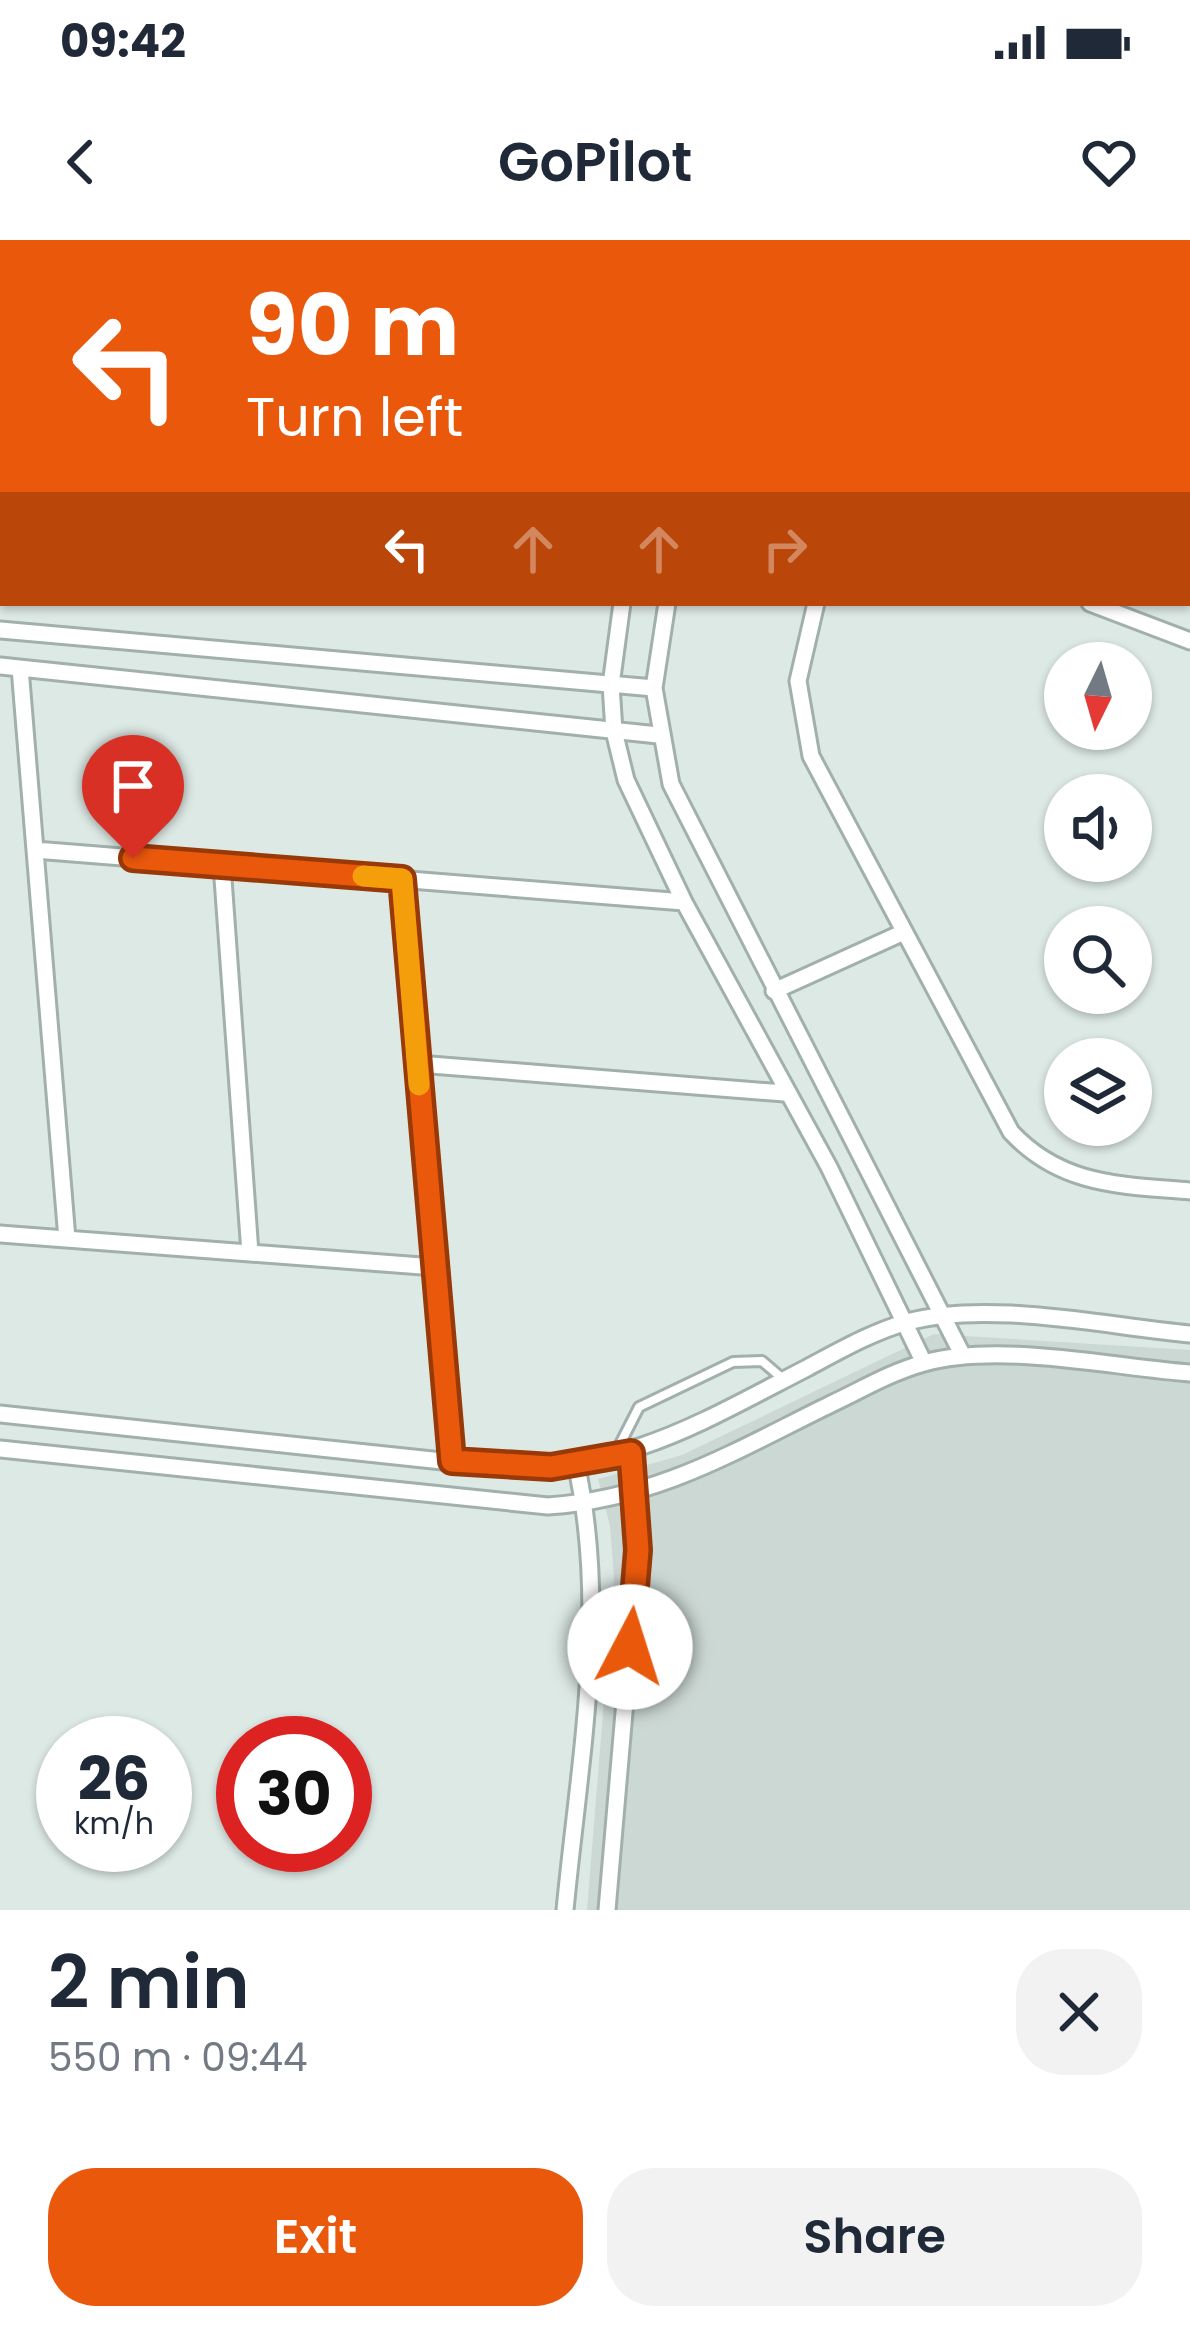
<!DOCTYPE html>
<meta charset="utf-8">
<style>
body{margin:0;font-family:Poppins,sans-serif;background:#f2f2f3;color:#1f2937;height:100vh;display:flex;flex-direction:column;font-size:45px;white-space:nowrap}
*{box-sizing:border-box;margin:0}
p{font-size:39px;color:#747a83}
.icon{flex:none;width:66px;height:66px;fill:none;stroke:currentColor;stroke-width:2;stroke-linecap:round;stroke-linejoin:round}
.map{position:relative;height:1670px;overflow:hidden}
.side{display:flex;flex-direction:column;background:#fff;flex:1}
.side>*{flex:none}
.top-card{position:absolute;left:0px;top:0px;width:1191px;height:366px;box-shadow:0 3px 9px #0004;background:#ea580c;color:#fff;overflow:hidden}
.needle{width:78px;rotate:185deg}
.controls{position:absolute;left:1044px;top:402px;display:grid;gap:24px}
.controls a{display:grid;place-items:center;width:108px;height:108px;border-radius:50%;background:#fff;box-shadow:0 3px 9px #0004;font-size:60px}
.speed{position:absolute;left:36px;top:1476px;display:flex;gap:24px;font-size:60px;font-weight:700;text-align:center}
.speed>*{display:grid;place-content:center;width:156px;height:156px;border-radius:50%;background:#fff;box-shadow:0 3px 9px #0004;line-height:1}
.speed small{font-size:30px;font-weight:400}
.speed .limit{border:18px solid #d22;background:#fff;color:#111}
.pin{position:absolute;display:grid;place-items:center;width:102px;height:102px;color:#fff;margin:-123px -51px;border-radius:50% 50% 50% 0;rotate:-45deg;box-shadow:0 0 12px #0007}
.pin .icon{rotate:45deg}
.me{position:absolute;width:132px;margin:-66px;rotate:5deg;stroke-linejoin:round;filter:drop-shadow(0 0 9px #0008)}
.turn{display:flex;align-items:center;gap:42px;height:252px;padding:0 48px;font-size:54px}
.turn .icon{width:156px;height:156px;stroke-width:2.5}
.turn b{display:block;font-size:84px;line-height:102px}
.lanes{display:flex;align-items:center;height:114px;padding:0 48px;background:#0003;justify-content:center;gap:60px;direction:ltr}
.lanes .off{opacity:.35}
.round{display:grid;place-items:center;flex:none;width:126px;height:126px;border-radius:48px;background:#f2f2f3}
.headline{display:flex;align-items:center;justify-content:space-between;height:204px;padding:0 48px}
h1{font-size:72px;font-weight:600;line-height:90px}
.button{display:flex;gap:24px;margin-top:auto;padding:24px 48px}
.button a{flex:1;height:138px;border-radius:48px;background:#ea580c;color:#fff;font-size:48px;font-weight:600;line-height:138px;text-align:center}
.button a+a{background:#f2f2f3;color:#1f2937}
.status{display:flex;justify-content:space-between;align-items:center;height:84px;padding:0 60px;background:#fff;direction:ltr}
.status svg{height:33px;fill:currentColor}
header{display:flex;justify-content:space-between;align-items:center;height:156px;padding:0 48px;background:#fff;font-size:54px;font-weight:600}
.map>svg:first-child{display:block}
</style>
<div class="status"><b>09:42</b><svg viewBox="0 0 49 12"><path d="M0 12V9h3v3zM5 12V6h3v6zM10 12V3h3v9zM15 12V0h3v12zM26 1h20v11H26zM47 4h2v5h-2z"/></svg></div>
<header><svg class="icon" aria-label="back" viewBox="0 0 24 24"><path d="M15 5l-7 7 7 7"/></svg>GoPilot<svg class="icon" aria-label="heart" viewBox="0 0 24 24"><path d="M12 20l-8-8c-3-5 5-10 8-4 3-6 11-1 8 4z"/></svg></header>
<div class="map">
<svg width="1190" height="1670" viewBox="0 0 1190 1670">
<rect width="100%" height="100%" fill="#dde9e5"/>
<path fill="#ccd8d4" d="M934 1094 1190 1110V1670H587L614 1337 610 1286 598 1239 682 1215Z"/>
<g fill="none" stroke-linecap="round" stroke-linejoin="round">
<defs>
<path id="service" d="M616 1212 639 1167 733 1122 762 1121 783 1139"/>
<path id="minor" d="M95 0V3
M432 3 433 0
M603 3 604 0
M763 3 764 0
M810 3 811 0
M961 3 962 0
M1118 3 1119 0
M1188 93 1190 94
M0 233 3 234
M1188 249 1190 250
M622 363 611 445 614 491 626 540 684 662 829 927 924 1123
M667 363 654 448 671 544 963 1116
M816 363 798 441 811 516 1011 892C1061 946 1121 945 1190 951
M1090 363 1190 401
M0 390 654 448
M0 426 658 495
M20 428 67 999
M35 610 684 662
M222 625 250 1013
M402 639 451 1221
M774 751 904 692
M418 824 784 853
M0 994 435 1027
M0 1174 489 1226C623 1232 692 1187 807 1128 839 1111 872 1092 907 1082 989 1060 1105 1086 1190 1094
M0 1209 548 1266C657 1259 735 1211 831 1164 861 1150 891 1132 924 1123 1000 1102 1111 1127 1190 1133
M565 1670C579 1523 609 1370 576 1224
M607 1670 638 1310 631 1213"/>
</defs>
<use href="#service" stroke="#a1b0ac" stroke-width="14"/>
<use href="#minor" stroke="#a1b0ac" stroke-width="21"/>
<use href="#service" stroke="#fff" stroke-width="8"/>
<use href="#minor" stroke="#fff" stroke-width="15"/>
</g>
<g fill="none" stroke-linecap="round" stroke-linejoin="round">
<defs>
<path id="route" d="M133 618 402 639 452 1221 551 1227 631 1213 638 1310 630 1407"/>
</defs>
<use href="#route" stroke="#983908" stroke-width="30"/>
<use href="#route" stroke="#ea580c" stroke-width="21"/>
<path stroke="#f59e0b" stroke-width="21" d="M363 636 402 639 419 845"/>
</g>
</svg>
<div class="controls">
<a><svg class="needle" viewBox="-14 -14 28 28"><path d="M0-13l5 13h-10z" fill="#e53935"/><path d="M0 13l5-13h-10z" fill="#747a83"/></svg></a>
<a><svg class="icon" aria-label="sound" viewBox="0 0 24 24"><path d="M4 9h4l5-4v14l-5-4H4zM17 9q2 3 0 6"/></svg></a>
<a><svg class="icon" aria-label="search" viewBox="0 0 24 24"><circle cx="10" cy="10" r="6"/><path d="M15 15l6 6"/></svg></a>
<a><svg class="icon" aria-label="layers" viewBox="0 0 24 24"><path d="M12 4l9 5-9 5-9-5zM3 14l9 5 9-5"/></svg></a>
</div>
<div class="speed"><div>26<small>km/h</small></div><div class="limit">30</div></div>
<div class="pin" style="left:133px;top:618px;background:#d93025"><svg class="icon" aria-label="arrive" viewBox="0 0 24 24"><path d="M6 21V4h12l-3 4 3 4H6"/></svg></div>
<svg class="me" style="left:630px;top:1407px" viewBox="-20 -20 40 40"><circle r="19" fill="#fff"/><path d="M0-13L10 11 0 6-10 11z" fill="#ea580c"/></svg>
<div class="top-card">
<div class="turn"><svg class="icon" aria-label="left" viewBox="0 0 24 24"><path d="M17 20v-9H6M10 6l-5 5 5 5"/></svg><div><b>90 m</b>Turn left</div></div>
<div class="lanes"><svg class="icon" aria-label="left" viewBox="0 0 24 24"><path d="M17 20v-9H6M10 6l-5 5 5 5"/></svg><svg class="icon off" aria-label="ahead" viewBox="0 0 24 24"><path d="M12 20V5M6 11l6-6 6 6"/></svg><svg class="icon off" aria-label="ahead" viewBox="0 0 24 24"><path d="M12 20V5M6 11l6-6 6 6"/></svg><svg class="icon off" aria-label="right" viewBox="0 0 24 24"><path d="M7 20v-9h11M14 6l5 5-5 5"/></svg></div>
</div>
</div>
<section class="side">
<div class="headline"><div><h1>2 min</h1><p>550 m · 09:44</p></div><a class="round"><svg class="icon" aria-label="close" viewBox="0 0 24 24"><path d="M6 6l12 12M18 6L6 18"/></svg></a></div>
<div class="button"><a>Exit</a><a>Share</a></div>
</section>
